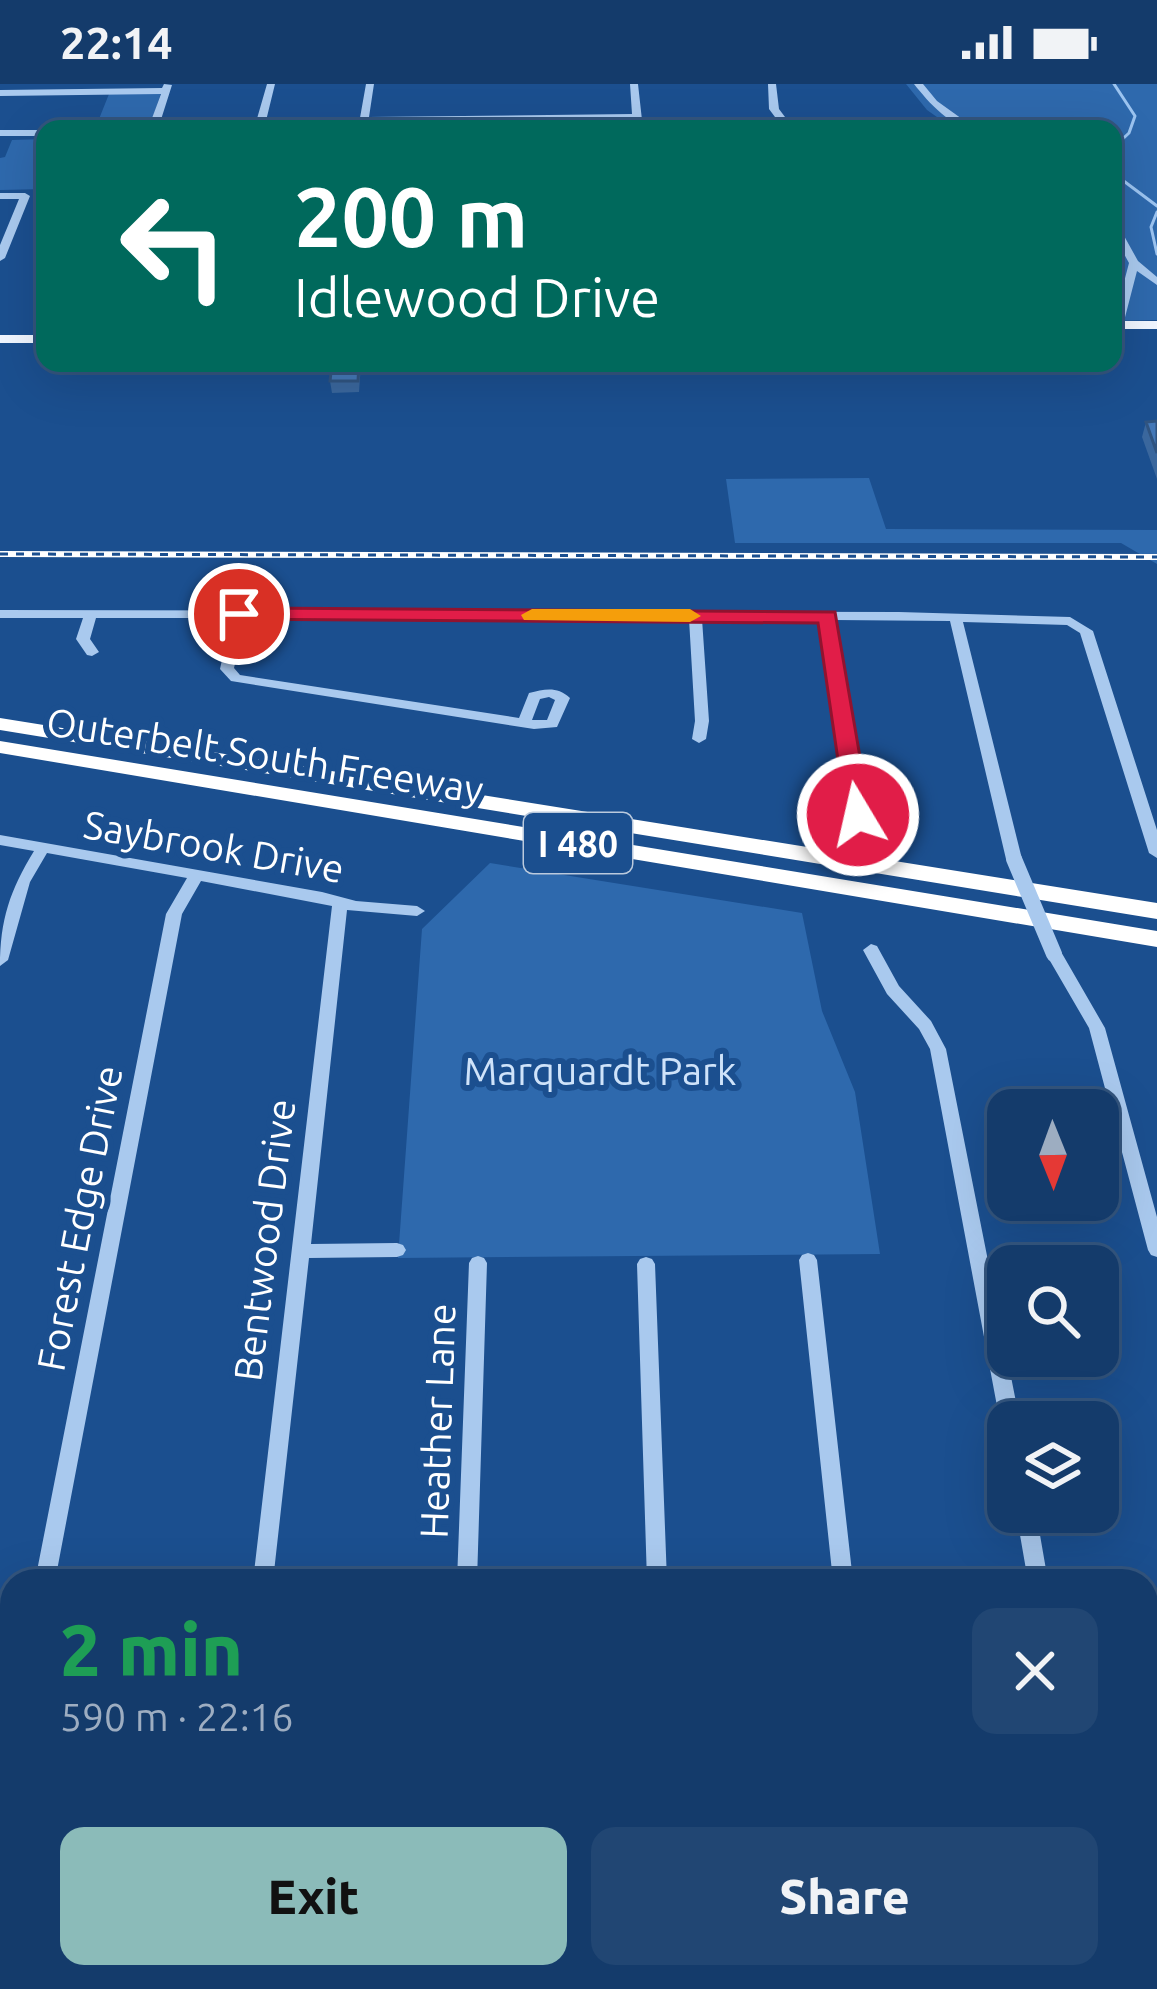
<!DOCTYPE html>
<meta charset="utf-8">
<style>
body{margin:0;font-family:Ubuntu,sans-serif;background:#214673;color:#f1f3f6;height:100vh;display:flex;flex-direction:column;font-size:45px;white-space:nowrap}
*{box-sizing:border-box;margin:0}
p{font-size:39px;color:#9dadc1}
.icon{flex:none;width:66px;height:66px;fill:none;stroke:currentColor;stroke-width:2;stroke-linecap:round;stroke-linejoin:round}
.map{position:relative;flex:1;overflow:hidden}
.details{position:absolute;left:0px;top:1485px;width:1158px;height:420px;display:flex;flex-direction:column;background:#143b6b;border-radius:36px 36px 0 0;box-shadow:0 12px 48px #0002,0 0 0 3px #33557e}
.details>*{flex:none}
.banner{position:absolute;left:36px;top:36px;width:1086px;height:252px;border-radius:24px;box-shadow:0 12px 48px #0002,0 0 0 3px #33557e;background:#00695c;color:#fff;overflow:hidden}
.needle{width:78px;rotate:179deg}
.buttons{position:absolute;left:987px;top:1005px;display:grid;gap:24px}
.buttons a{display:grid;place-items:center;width:132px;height:132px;border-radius:24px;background:#143b6b;box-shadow:0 12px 48px #0002,0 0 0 3px #33557e;font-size:60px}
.pin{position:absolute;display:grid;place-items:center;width:102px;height:102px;color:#fff;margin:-51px;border:6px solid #fff;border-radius:50%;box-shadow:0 3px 12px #0007}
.me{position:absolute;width:132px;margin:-66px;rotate:351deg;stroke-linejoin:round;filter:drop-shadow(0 0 9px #0008)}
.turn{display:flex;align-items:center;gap:42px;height:252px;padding:0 60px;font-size:54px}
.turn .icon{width:156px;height:156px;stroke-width:2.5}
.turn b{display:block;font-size:84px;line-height:102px}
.round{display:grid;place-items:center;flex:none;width:126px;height:126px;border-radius:24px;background:#214673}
.summary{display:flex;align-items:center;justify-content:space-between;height:204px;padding:0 60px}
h1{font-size:72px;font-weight:800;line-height:90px;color:#1e9e55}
.primary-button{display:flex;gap:24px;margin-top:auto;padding:24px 60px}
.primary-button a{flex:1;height:138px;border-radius:24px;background:#8bbbb9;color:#111;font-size:48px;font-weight:800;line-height:138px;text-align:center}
.primary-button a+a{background:#214673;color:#f1f3f6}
.status{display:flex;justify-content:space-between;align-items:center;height:84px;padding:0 60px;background:#143b6b;direction:ltr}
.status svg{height:33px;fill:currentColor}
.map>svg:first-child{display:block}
</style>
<div class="status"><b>22:14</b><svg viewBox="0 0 49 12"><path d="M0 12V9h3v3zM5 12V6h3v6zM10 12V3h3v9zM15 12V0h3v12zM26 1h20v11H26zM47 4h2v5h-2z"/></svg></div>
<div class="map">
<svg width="1157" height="1905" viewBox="0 0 1157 1905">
<rect width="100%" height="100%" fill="#1b4f8f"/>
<path fill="#2e69ad" d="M906 0H1157V236L1113 237 1118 188 1113 170V45H954L927 26Z
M161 9 149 45H95L109 10Z
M45 55V105L0 106V74L5 73 12 56Z
M869 394 886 445 1157 446V480L1121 459H735L726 395Z
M490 779 802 829 822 927 855 1008 880 1170 398 1174 422 845Z"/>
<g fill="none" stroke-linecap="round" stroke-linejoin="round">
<path stroke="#9cc4f0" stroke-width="3" d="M1113 64 1129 49 1135 32 1114 0
M1113 89 1157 122
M1157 128 1151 143 1157 170"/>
<path fill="#a9c9ee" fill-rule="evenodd" d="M164 0 172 1 158 45H148L161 10 0 12V6L162 4Z
M267 0H275L264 45H254Z
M366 0H374L369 33 632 30 630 0H638L643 45H633V36L368 39 366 45H358Z
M768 0H776L779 25 794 45H784L769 25Z
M914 0H923L937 17 976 45C951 44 929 19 914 0Z
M0 46H45V52H0Z
M0 109H25L30 112 5 174 0 177V161L19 115H0Z
M1113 138 1118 141 1138 177 1157 193V201L1137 187 1123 241 1118 244 1113 240 1129 179 1113 150Z
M0 526 899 528 1070 533 1093 547 1157 746V774L1149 769 1080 549 1067 541 963 538 1022 775 1014 780 1006 775 950 537 835 536 865 727 891 732 893 735 886 740 858 736 851 731 822 536 702 535 709 637 706 655 699 659 692 655 695 637 689 535 245 534 234 584 240 591 519 634 529 609C545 605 557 602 570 614L557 643 534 645 231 597 220 585 231 534H96L90 555 99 568 92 572 87 571 76 555 83 534H0ZM549 613 555 616 547 636H532L540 615Z
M0 751 322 808 356 817 417 822 425 827 417 832 347 826 311 1160 397 1159 403 1161 406 1166 403 1171 397 1173 309 1174 273 1497H253L332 822 201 797 182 830 55 1497H35L166 830 187 794 47 769 30 798 8 876 0 882C0 836 10 806 34 767L0 761Z
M871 860 877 862 899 902 931 937 946 965 1020 1338H1008V1346L1003 1344 1000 1338 930 965 919 945 887 910 863 866Z
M1054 864 1060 866 1105 944 1157 1133V1173L1151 1171 1148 1166 1089 944 1046 870Z
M808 1169 814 1171 817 1176 853 1497H833L799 1176 802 1171Z
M478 1172 484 1174 487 1179 477 1497H457L469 1179 472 1174Z
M646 1173 652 1175 655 1180 667 1497H647L637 1180 640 1175Z
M1016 1428H1036L1048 1497H1028Z
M12 1657V1727L8 1738 0 1741V1672L4 1660Z
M207 1893H231L230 1905H206Z
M443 1893H467L466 1905H442Z
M659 1893H683L684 1905H660Z
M873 1893H897L898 1905H874Z
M1098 1893H1122L1124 1905H1100Z"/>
<path fill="#f0f6ff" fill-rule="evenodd" d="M1113 237H1157V245H1113Z
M0 251H45V259H0Z"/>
<path fill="#fff" fill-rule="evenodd" d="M0 634 1157 819V835L0 646Z
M0 657 1157 847V863L0 669Z"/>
<defs>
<path id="rail" d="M0 470 1157 473"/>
</defs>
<use href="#rail" stroke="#fff" stroke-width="6"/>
<use href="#rail" stroke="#1b4f8f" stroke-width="3" stroke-dasharray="8" stroke-linecap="butt"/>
<path stroke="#a9c9ee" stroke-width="16" d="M1014 775 1054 870"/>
</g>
<path fill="#3a679d" d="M361 279 359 308 332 309 330 297Z
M1157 337V395L1142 353 1146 338Z"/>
<path fill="#4478b7" stroke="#305480" stroke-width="3" d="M332 279H359L358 297H330Z
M1157 337V369L1146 338Z"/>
<path fill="#e11d48" stroke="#92132f" stroke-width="3" d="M239 524 835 528 870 731 858 739 846 731 818 539 231 535 228 530Z"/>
<path fill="#f59e0b" d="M532 525H690L701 532 690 538 524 536 521 531Z"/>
<g text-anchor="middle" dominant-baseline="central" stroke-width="12" stroke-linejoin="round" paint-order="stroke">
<rect fill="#1b4f8f" stroke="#bbcadd" stroke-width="3" x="524" y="729" width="108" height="60" rx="9"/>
<g font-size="36" font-weight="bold" fill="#fff">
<text x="578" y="759">I 480</text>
</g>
<g font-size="39" fill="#fff" stroke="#1b4f8f">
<text transform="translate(265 671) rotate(9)">Outerbelt South Freeway</text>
<text transform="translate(214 762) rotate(10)">Saybrook Drive</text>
<text transform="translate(79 1134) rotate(-79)">Forest Edge Drive</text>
<text transform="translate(264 1156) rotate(-83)">Bentwood Drive</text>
<text transform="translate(437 1337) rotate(-88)">Heather Lane</text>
</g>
<g font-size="39" fill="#cfe3fa" stroke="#1b4f8f">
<text x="600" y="986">Marquardt Park</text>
</g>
</g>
</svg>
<div class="buttons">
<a><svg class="needle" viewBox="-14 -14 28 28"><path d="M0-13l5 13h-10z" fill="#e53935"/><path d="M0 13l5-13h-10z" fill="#9dadc1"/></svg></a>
<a><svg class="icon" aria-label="search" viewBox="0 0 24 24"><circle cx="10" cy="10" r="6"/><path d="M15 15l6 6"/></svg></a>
<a><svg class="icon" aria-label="layers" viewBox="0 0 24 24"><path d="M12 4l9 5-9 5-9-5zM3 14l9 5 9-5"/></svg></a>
</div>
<div class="pin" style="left:239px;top:530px;background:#d93025"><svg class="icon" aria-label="arrive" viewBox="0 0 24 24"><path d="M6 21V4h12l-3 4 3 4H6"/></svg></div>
<svg class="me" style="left:858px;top:731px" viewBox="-20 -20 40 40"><circle r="17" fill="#e11d48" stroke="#fff" stroke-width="3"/><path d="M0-11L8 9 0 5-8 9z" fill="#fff"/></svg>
<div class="banner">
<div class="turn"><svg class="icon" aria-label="left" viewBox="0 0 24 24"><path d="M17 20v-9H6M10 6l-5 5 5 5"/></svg><div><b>200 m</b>Idlewood Drive</div></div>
</div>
<section class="details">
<div class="summary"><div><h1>2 min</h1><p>590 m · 22:16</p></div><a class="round"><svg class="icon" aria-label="close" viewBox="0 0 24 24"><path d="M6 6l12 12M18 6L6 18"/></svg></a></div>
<div class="primary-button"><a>Exit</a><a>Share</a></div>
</section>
</div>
